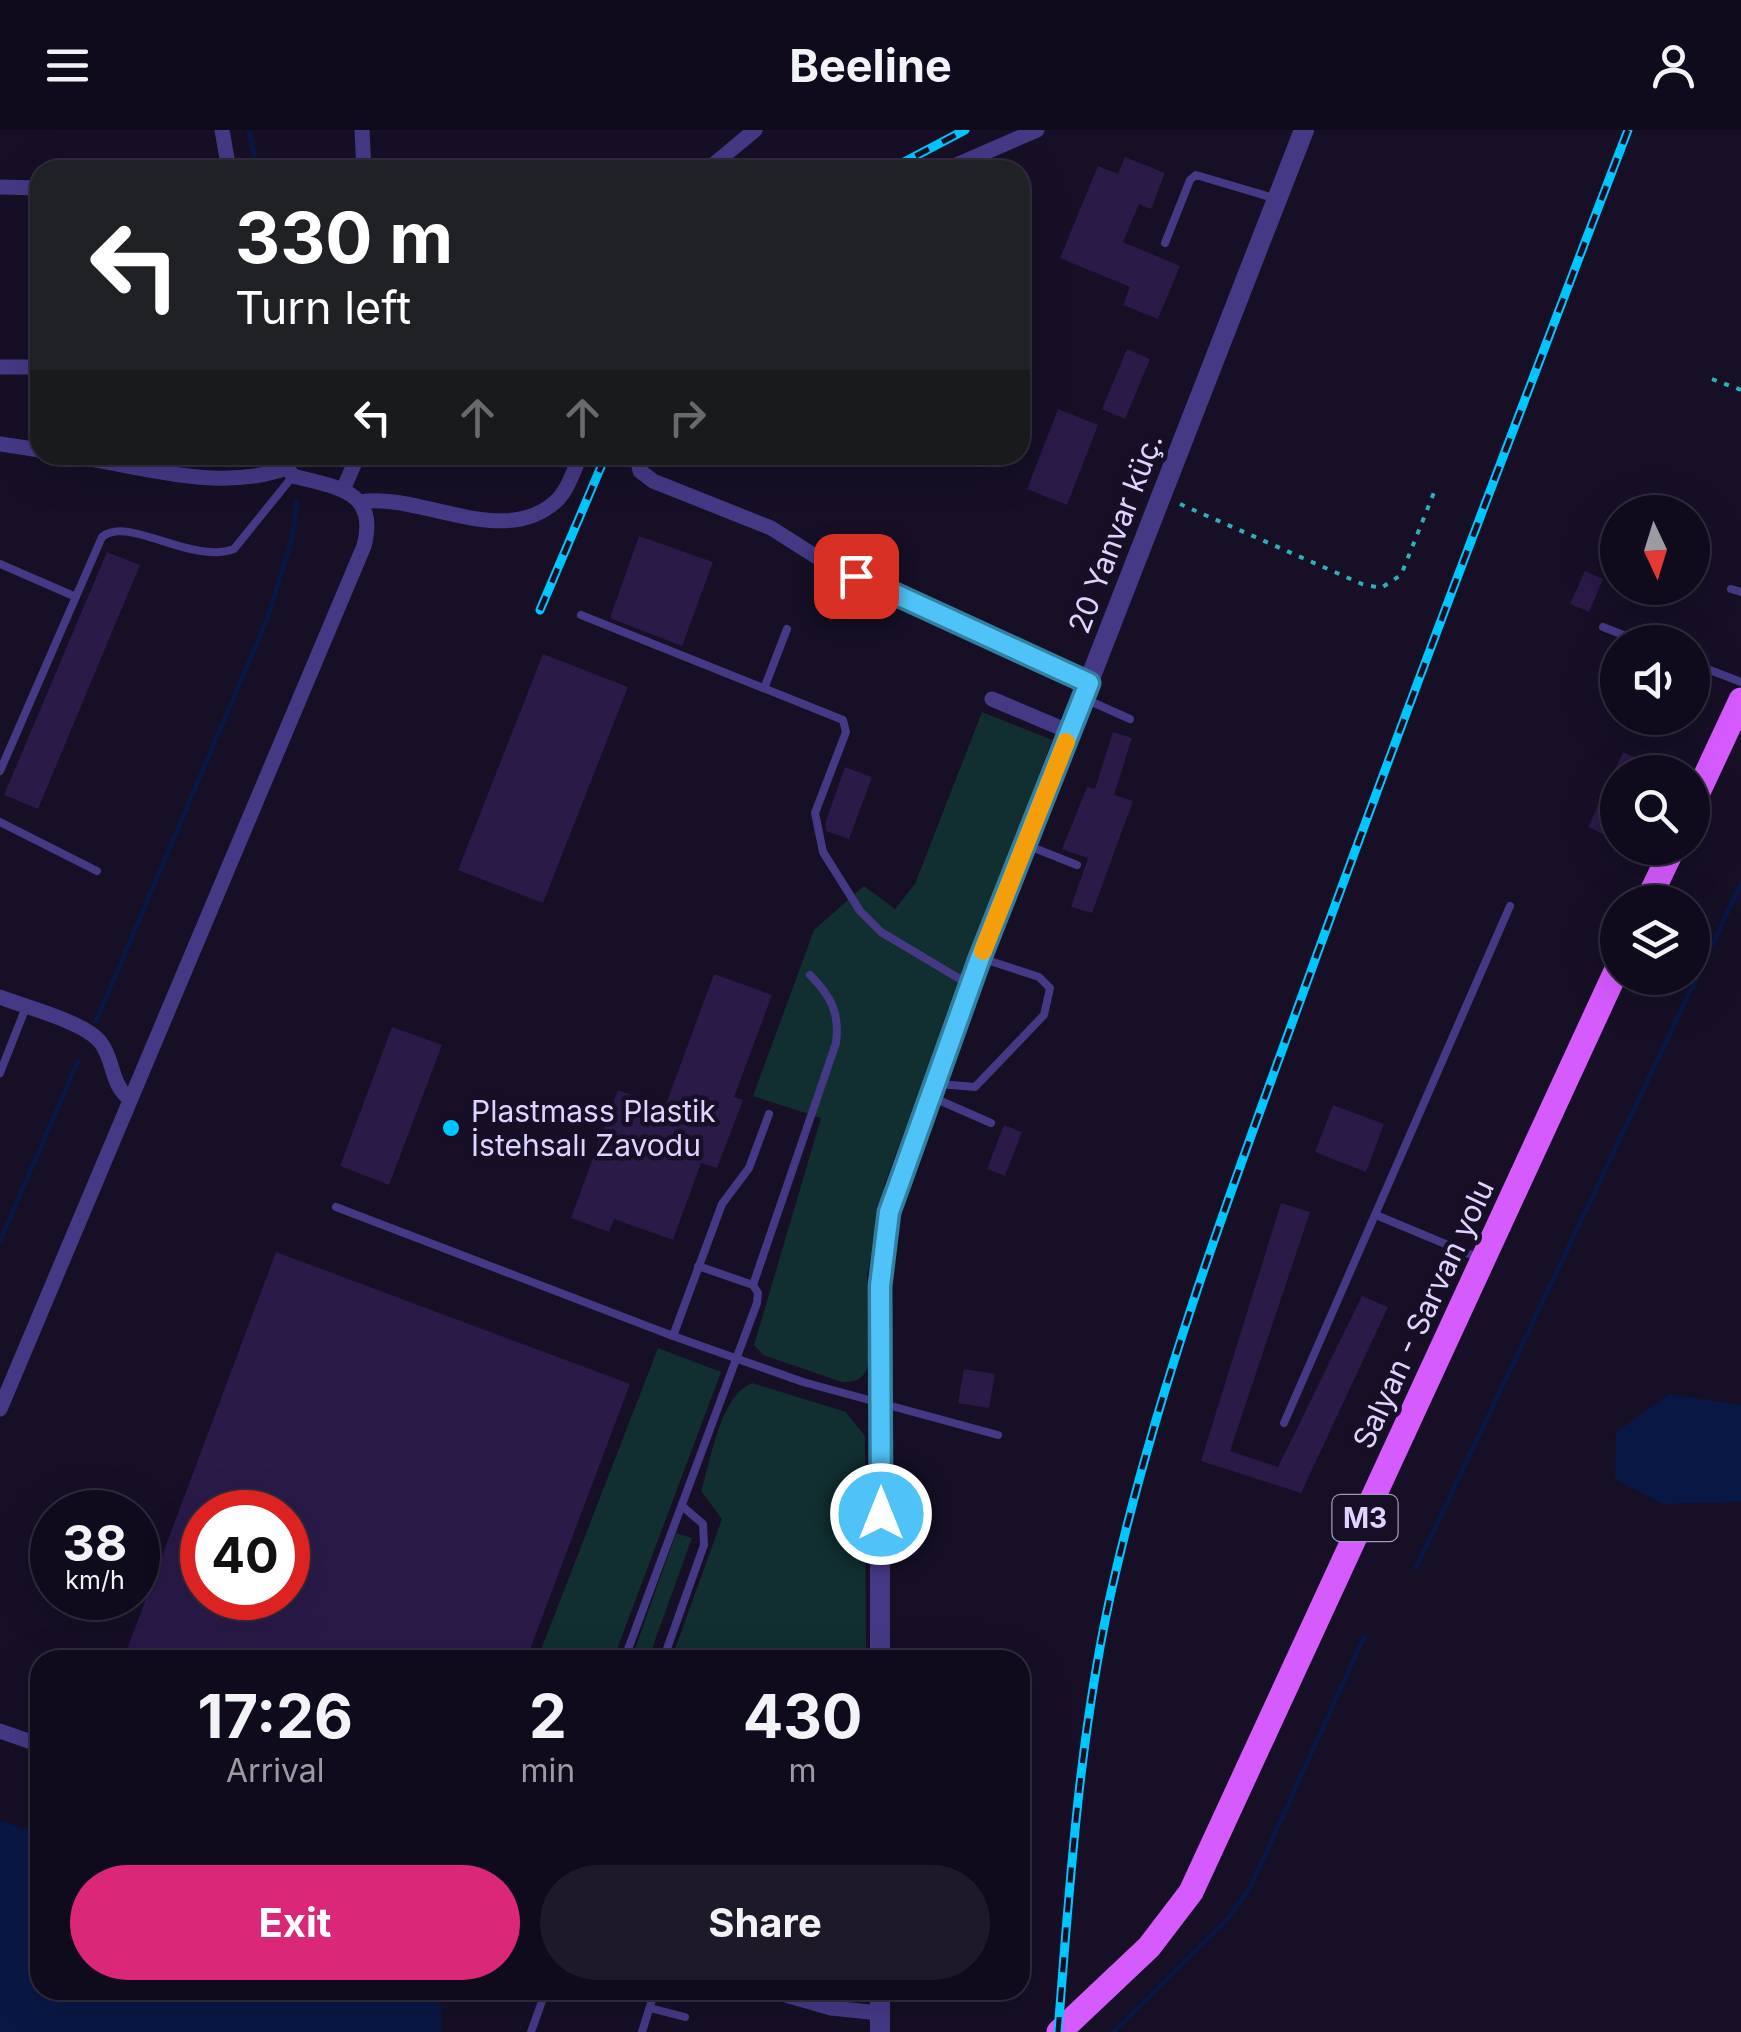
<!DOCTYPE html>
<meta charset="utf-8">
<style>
body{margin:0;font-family:Inter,sans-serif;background:#1e1929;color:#f1f3f6;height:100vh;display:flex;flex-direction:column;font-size:38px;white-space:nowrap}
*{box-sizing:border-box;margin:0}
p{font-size:32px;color:#9c9ba3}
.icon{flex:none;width:55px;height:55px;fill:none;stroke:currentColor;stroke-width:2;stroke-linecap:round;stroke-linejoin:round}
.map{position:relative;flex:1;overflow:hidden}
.drawer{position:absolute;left:30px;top:1520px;width:1000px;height:350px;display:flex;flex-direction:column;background:#100b1c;border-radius:30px;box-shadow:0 10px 40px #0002,0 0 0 2px #302b3b}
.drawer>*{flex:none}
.hud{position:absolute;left:30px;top:30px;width:1000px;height:305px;border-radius:30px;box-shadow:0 10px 40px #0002,0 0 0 2px #302b3b;background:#202124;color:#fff;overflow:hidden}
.needle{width:65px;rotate:176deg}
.buttons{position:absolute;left:1600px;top:365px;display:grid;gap:20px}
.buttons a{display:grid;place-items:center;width:110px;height:110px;border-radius:50%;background:#100b1c;box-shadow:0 10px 40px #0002,0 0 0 2px #302b3b;font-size:50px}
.speed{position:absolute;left:30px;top:1360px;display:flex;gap:20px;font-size:50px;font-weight:700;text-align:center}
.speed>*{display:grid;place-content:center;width:130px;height:130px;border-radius:50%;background:#100b1c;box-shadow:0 10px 40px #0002,0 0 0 2px #302b3b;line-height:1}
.speed small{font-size:25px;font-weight:400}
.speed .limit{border:15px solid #d22;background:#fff;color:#111}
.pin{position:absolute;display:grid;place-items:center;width:85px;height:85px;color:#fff;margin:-42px;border-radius:20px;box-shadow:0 5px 15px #0006}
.me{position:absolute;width:110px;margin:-55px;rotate:0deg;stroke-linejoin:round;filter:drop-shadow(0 0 8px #0008)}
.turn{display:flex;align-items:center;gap:35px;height:210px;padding:0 40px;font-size:45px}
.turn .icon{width:130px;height:130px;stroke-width:2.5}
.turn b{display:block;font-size:70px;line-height:85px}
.lanes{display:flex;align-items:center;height:95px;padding:0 40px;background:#0003;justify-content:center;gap:50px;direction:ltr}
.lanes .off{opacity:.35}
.eta{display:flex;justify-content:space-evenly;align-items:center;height:170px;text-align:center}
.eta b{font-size:60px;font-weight:700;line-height:70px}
.primary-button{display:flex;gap:20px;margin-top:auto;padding:20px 40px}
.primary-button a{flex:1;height:115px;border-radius:60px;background:#db2777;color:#fff;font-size:40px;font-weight:700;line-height:115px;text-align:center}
.primary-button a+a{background:#1e1929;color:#f1f3f6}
header{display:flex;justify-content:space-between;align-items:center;height:130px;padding:0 40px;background:#100b1c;font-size:45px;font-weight:700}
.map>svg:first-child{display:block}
</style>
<header><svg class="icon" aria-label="menu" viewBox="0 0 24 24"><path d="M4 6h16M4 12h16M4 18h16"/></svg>Beeline<svg class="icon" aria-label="person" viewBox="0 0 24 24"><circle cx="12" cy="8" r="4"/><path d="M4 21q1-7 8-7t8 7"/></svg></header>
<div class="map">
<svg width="1741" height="1902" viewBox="0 0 1741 1902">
<rect width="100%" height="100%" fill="#160f26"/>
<path fill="#112e30" d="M982 582 1052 610 885 1053 867 1146 868 1235C864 1249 857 1252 842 1252L763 1225 754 1215 821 988 753 966 814 800 864 756 895 779 915 754Z
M658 1218 721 1242 613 1530H537Z
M752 1253 846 1282 865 1306 866 1530H671L722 1389 701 1361C712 1329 719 1267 752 1253Z
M676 1403 692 1408 648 1530H631Z"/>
<path fill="#091745" d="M1669 1264 1741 1275V1372L1662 1374 1615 1349 1616 1302Z
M0 1690 40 1705V1860H427L441 1875V1902H0Z"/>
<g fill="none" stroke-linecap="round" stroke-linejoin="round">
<path stroke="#091745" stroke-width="5" d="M249 0 257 40
M304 325 305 333
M96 891 268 487 292 409 297 371
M0 1111 78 931
M1416 1438 1741 754
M1113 1902 1225 1792 1251 1756 1364 1507"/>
</g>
<path fill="#291a48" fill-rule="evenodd" d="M1125 27 1165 43 1151 79 1139 74 1123 112 1180 136 1158 189 1123 175 1130 157 1060 128 1098 36 1118 44Z
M1127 219 1150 229 1125 289 1102 279Z
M1058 279 1098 295 1067 375 1027 359Z
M639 406 713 432 682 516 610 488Z
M107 422 140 435 38 679 4 665Z
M1585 441 1603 449 1589 482 1570 474Z
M543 524 628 557 543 773 458 740Z
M1113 602 1132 608 1114 665 1133 671 1092 783 1071 777 1088 728 1062 719 1087 657 1095 659Z
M1623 622 1666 642H1618L1614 709 1588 697Z
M845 637 872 647 849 709 826 701 825 694Z
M714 844 772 865 734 967 743 970 717 1038 701 1033 673 1110 614 1089 609 1102 571 1088 618 960 665 977Z
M392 897 442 915 389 1055 340 1036Z
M1333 975 1384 994 1366 1042 1315 1022Z
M1004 995 1022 1002 1005 1046 987 1039Z
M1281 1073 1310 1082 1230 1321 1278 1337 1362 1166 1388 1177 1301 1363 1201 1331Z
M276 1122 630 1254 526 1530H123ZM202 1382H288V1468H202Z
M964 1239 995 1244 989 1278 958 1273Z"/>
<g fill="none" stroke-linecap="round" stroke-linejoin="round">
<path stroke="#2cb1ba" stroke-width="4" stroke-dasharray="5 8" stroke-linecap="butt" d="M1712 249 1741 260
M1180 374 1362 454 1381 458 1401 445 1435 360"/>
<path stroke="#453986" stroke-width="8" d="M1165 113 1190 50 1196 45 1277 69
M0 434 76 467
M1731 459 1741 462
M581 485 843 590 846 602 815 683 823 722 860 781 881 802 970 855
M1603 497 1641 512
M1692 533 1741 552
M765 556 787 499
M1083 568 1130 589
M0 641 102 407C128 385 191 435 234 419L293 346
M0 692 97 741
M1029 716 1077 735
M0 943 26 877
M939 954 975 957 1044 885 1050 858 1039 847 981 828
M934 968 991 993
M769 984 749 1038 722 1074 673 1206 803 1252 998 1305
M336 1077 673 1206
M1376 1085 1479 1128
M753 1155 836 913C840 883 831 866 810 845
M1284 1293 1510 776
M624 1530 757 1173 758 1163 753 1155 698 1136
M663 1530 704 1415 703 1394 682 1376
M650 1878 685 1887
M531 1902 546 1860
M642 1902 655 1860"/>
<path stroke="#453986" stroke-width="15" d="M222 0 229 40
M362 0 364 40
M707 40 755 0
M945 40 1037 0
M0 57 40 58
M0 237H40
M0 314 40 320
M69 325C137 336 217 362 284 339
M637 325 640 341 653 351 771 398 823 431 1089 553
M343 360 358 325
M360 372C420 362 502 419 555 372 568 361 573 341 581 325
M992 569 1070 602
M0 867C25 877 86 892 101 913 115 932 110 954 130 969
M0 1279 364 416C379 360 335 357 293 346L278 325
M0 1601 40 1615
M768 1860 831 1878 880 1883"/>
<path stroke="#453986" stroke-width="20" d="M880 1530V1156L889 1082 981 828 1304 0
M880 1860V1902"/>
<path stroke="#d65bff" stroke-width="25" d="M1692 675 1741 570
M1647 772 1673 718
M1059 1902 1149 1817 1191 1762 1618 837"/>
<defs>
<path id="rail" d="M889 40 965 0
M540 480 606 325
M1058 1902C1070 1750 1080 1594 1115 1445 1161 1246 1233 1055 1303 863 1408 574 1518 287 1628 0"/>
</defs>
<use href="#rail" stroke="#00c6ff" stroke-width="9"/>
<use href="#rail" stroke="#160f26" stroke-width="5" stroke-dasharray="15" stroke-linecap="butt"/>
</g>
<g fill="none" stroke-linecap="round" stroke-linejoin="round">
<defs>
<path id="route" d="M856 446 1089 553 980 828 889 1082 880 1156 881 1384"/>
</defs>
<use href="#route" stroke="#337fa1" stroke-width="25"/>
<use href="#route" stroke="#4fc3f7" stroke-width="18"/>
<path stroke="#f59e0b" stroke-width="18" d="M983 821 1066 612"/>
</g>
<circle fill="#00c6ff" stroke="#160f26" stroke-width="4" cx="451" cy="998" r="10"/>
<g text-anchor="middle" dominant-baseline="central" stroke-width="9" stroke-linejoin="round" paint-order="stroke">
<rect fill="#160f26" stroke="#a299be" stroke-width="2.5" x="1332.5" y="1365" width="65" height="46" rx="8"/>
<g font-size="28" font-weight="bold" fill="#ded4ff">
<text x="1365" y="1388">M3</text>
</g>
<g font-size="30" fill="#ded4ff" stroke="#160f26">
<text transform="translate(1115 403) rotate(-69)">20 Yanvar küç.</text>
<text transform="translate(1423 1184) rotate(-65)">Salyan - Sarvan yolu</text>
</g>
<g font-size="30" fill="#ded4ff" stroke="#160f26" text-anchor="start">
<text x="471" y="981">Plastmass Plastik<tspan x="471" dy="34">İstehsalı Zavodu</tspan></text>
</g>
</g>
</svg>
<div class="buttons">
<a><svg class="needle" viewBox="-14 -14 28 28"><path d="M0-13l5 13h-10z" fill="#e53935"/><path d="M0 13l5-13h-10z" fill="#9c9ba3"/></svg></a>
<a><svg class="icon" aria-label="sound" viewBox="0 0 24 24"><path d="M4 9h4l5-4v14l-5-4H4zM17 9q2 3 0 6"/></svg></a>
<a><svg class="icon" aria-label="search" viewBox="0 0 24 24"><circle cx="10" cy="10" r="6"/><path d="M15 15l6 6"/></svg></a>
<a><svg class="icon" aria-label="layers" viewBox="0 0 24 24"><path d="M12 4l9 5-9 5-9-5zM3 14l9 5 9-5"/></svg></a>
</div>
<div class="speed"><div>38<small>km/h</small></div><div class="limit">40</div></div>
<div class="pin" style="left:856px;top:446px;background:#d93025"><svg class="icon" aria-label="arrive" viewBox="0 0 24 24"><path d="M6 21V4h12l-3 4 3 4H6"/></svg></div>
<svg class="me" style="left:881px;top:1384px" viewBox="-20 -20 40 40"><circle r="17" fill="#4fc3f7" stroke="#fff" stroke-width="3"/><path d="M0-11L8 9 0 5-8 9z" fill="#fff"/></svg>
<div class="hud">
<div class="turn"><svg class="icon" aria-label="left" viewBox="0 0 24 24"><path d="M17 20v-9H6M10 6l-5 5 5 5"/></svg><div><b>330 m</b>Turn left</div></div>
<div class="lanes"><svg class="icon" aria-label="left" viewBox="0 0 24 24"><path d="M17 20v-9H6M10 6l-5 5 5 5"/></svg><svg class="icon off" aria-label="ahead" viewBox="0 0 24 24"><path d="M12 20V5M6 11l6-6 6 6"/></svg><svg class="icon off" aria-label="ahead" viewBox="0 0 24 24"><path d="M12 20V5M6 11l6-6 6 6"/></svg><svg class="icon off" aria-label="right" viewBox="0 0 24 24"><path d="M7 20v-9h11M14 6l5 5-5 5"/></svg></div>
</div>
<section class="drawer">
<div class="eta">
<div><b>17:26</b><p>Arrival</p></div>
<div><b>2</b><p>min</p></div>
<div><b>430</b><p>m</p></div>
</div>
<div class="primary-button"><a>Exit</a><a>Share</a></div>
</section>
</div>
